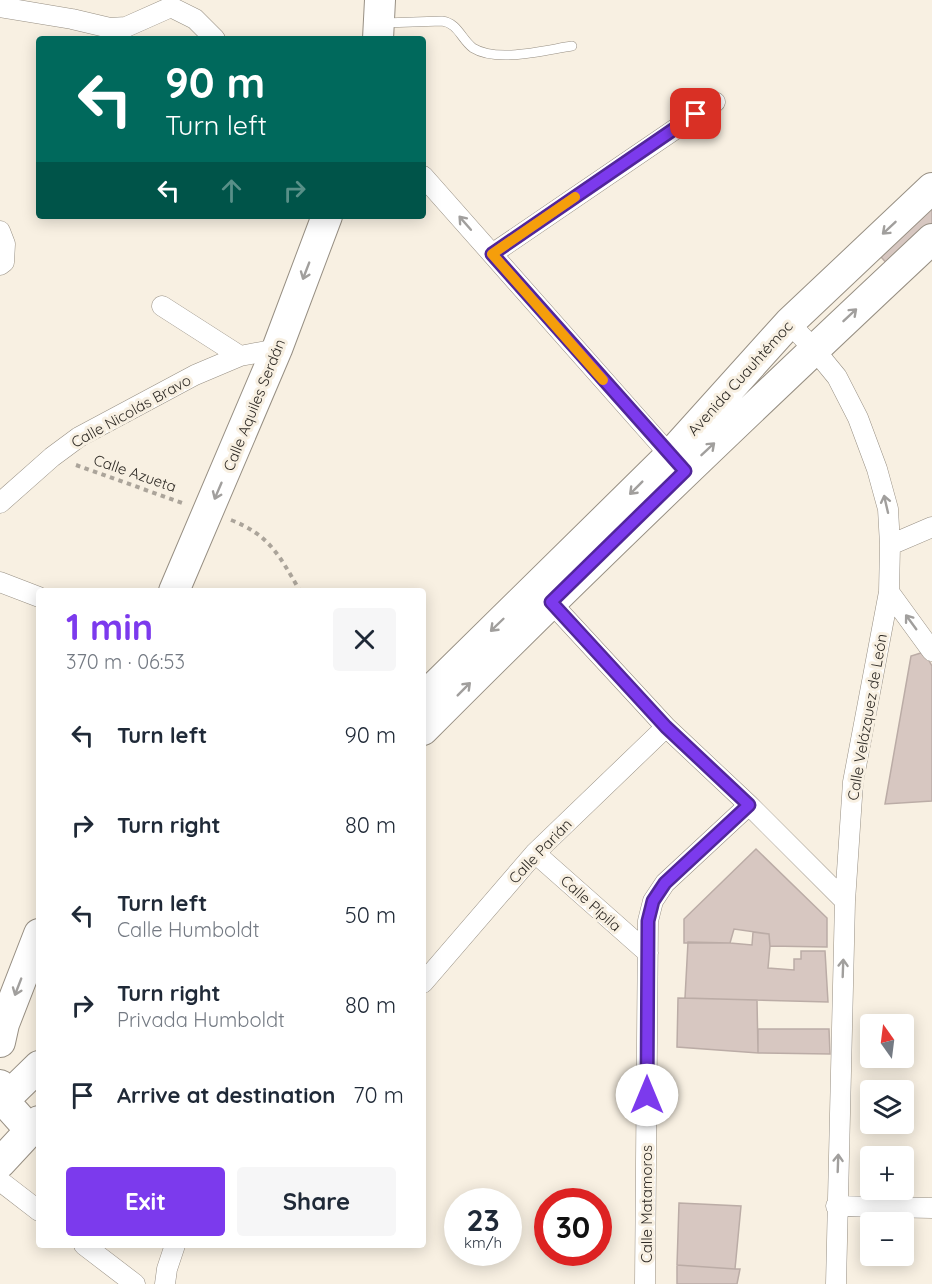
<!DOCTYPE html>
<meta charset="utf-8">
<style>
body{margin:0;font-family:Quicksand,sans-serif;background:#f6f6f7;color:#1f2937;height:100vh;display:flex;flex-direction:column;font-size:22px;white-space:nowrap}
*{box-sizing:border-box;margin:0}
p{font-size:20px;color:#747a83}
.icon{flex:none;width:33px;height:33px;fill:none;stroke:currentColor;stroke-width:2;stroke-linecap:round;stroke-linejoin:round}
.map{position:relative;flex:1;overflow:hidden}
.side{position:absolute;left:36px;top:588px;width:390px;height:660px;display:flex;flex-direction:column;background:#fff;border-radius:6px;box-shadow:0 3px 15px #0003}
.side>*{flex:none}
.hud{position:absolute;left:36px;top:36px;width:390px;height:183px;border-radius:6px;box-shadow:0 3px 15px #0003;background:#00695c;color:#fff;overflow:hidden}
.needle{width:39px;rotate:346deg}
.fabs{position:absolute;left:860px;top:1014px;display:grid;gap:12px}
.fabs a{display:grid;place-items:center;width:54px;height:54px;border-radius:6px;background:#fff;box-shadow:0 3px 15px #0003;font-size:30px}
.speed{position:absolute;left:444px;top:1188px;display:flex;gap:12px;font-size:30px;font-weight:700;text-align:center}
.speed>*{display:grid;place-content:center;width:78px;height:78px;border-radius:50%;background:#fff;box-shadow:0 3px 15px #0003;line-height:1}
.speed small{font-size:15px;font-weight:400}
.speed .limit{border:9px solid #d22;background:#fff;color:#111}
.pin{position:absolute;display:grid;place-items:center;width:51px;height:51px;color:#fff;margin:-26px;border-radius:12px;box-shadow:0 3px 9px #0006}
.me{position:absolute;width:66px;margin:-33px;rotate:0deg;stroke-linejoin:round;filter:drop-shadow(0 0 4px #0008)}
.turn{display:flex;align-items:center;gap:21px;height:126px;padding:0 30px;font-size:27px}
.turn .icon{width:78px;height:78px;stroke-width:2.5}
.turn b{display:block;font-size:42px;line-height:51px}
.lanes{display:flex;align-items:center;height:57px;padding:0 30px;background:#0003;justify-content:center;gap:30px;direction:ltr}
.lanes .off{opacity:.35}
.round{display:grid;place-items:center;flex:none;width:63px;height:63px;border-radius:6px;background:#f6f6f7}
.overview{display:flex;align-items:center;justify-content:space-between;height:102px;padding:0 30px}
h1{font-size:36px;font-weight:700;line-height:45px;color:#7c3aed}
.primary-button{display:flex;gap:12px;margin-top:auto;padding:12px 30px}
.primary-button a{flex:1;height:69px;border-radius:6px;background:#7c3aed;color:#fff;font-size:24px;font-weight:700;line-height:69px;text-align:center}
.primary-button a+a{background:#f6f6f7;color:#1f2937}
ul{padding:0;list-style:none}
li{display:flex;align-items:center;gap:18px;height:90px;padding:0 30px}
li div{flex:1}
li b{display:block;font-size:22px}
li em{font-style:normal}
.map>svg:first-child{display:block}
</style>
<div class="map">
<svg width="932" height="1284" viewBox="0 0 932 1284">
<rect width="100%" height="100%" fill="#f8f0e2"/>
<path fill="#d7c7c1" stroke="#bbaca6" stroke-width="1.5" d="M932 196V231L890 267 873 248Z
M924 652 932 666V801L885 804 911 656Z
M756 849 827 918V947L770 946 769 934 734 929 730 943H684V919Z
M753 932 769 934 770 946 768 968 794 970V959H801V951H825L828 1002 685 998 688 942 730 943 752 945Z
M678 998 757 1000 758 1053 677 1047Z
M758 1029H829L830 1054 758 1053Z
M679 1203 741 1206 735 1269 677 1265Z
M677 1265 735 1269H740L737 1284H677Z"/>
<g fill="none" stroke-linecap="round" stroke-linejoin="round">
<defs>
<path id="service" d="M384 23 442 21C458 23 461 39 473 48 497 63 545 50 572 46"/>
<path id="minor" d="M0 7 72 19 110 28 126 27 171 7
M171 7 195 19 215 39
M423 176 677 463
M0 231 5 244 4 262 0 265
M492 254 715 102
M162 306 240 356
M789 323 814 349 837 377 858 418 877 469 888 509 890 545 889 592 853 782 845 901 836 1284
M0 503 52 457 79 437 195 375 240 356 277 349
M890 545 932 527
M0 582 39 597
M889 592 932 651
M544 595 666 727 749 805 845 901
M535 853 648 953
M423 983 535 853 666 727
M0 1181 39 1211
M836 1206 932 1208
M84 1245 135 1284
M165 1284 167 1269 175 1245
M645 1284 648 921 653 901 665 883 749 805"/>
<path id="primary" d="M378 39 380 0
M174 591 277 349 327 216
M423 698 670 455 789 323 932 188
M423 730C589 563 760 400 932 239
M0 1042 4 1024 39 934
M0 1085 3 1100 30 1130
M0 1104 39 1066
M0 1163 39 1121"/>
</defs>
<use href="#service" stroke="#978f83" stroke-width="10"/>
<use href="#minor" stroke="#978f83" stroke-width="21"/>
<use href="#primary" stroke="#978f83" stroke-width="32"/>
<path stroke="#aba49a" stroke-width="4" stroke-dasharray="4.5 4.5" stroke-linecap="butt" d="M76 465 185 504
M231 520C270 535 280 557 300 591"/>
<use href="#service" stroke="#fff" stroke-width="9"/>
<use href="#minor" stroke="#fff" stroke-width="20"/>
<use href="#primary" stroke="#fff" stroke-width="30"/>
</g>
<defs><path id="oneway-shaft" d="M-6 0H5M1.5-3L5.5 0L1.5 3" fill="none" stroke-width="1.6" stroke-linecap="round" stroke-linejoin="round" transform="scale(1.5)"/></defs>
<g stroke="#a19f9d">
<use href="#oneway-shaft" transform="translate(465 223) rotate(-131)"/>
<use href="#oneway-shaft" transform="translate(889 228) rotate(137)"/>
<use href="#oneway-shaft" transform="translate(306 271) rotate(111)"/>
<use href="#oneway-shaft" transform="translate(850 315) rotate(-43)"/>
<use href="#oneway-shaft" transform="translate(708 449) rotate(-43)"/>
<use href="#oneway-shaft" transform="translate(636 488) rotate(135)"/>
<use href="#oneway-shaft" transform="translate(218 491) rotate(113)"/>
<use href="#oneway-shaft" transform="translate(886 504) rotate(-103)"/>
<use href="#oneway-shaft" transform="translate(911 622) rotate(-126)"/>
<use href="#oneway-shaft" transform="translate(497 625) rotate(136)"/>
<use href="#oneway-shaft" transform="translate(464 689) rotate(-45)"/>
<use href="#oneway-shaft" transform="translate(843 968) rotate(-88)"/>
<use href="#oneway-shaft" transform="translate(18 987) rotate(111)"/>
<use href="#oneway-shaft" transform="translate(838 1163) rotate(-88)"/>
</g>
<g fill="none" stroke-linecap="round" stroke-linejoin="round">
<defs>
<path id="route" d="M647 1095 648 921 653 901 665 883 749 805 666 727 551 602 685 471 492 254 696 114"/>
</defs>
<use href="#route" stroke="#51269a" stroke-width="15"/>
<use href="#route" stroke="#7c3aed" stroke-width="10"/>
<path stroke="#f59e0b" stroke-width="10" d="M575 197 492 254 603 380"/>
</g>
<g text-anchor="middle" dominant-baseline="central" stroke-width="6" stroke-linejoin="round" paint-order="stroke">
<g font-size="15" fill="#2e2a25" stroke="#f8f0e2">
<text transform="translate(740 378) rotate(-48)">Avenida Cuauhtémoc</text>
<text transform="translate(254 405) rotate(-68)">Calle Aquiles Serdán</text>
<text transform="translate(131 411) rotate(-29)">Calle Nicolás Bravo</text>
<text transform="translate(135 473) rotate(19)">Calle Azueta</text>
<text transform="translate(867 717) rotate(-80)">Calle Velázquez de León</text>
<text transform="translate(540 851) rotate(-46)">Calle Parián</text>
<text transform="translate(591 903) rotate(42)">Calle Pípila</text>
<text transform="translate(646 1204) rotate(-90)">Calle Matamoros</text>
</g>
</g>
</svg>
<div class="fabs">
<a><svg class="needle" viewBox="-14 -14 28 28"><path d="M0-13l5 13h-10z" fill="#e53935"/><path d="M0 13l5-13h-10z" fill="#747a83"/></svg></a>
<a><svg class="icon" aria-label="layers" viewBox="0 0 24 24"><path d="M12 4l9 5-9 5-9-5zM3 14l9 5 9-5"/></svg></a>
<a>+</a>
<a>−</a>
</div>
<div class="speed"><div>23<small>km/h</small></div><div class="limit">30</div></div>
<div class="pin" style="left:696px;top:114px;background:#d93025"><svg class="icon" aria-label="arrive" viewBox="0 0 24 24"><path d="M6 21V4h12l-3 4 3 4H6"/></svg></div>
<svg class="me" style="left:647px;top:1095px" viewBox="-20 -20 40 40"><circle r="19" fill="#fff"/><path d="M0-13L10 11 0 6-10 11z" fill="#7c3aed"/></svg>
<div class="hud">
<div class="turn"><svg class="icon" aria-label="left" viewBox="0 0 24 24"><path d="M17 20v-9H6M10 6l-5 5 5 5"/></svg><div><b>90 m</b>Turn left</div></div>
<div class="lanes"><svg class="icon" aria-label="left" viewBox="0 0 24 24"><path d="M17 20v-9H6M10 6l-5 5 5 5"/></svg><svg class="icon off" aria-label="ahead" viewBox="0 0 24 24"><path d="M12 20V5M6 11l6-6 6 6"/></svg><svg class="icon off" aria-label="right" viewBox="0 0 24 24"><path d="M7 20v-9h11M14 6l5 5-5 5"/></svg></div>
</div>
<section class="side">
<div class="overview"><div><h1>1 min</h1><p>370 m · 06:53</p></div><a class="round"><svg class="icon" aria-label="close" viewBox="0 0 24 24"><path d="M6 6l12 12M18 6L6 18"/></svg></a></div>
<ul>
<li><svg class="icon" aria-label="left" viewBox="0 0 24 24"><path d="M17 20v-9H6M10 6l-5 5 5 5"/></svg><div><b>Turn left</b></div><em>90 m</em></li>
<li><svg class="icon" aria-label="right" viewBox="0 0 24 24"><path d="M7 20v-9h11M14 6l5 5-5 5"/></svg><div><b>Turn right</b></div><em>80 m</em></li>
<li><svg class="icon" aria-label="left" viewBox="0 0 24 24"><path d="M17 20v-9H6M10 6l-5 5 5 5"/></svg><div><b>Turn left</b><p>Calle Humboldt</p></div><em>50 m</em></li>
<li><svg class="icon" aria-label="right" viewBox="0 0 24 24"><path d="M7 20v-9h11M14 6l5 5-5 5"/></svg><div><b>Turn right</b><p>Privada Humboldt</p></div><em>80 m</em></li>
<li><svg class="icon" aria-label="arrive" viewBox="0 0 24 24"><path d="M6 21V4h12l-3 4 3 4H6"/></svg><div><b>Arrive at destination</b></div><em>70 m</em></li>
</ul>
<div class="primary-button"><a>Exit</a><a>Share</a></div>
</section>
</div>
